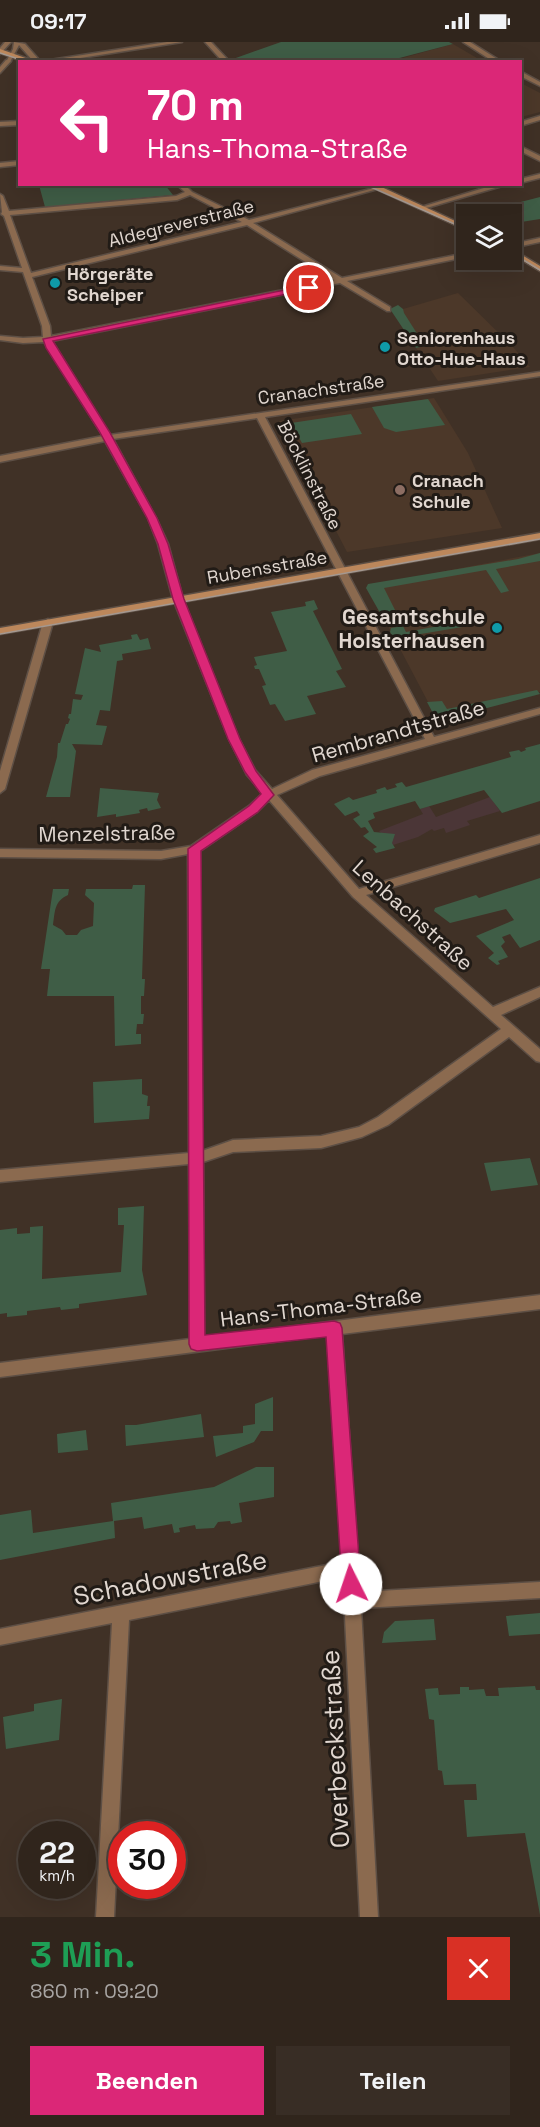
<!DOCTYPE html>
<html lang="de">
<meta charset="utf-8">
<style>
body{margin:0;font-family:"Space Grotesk",sans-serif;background:#382d25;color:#f1f3f6;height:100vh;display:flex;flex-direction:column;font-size:22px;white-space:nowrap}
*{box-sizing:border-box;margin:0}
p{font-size:20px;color:#a8a5a3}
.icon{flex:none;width:33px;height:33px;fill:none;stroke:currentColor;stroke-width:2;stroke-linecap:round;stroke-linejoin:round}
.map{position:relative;height:1875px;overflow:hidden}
.drawer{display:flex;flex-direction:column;background:#30251c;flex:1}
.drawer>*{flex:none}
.top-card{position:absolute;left:18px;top:18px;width:504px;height:126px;border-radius:0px;box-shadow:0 6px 24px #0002,0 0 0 2px #4b423b;background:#db2777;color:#fff;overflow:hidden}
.fabs{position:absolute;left:456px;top:162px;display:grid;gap:12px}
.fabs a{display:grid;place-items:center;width:66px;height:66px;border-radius:0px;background:#30251c;box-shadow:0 6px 24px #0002,0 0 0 2px #4b423b;font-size:30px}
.speed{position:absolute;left:18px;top:1779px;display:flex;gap:12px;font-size:30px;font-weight:700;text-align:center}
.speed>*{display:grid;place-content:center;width:78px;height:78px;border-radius:50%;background:#30251c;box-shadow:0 6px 24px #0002,0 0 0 2px #4b423b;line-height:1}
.speed small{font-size:15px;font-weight:400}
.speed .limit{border:9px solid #d22;background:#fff;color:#111}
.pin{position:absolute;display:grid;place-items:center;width:51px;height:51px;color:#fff;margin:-26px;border:3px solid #fff;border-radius:50%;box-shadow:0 2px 6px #0007}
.me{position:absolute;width:66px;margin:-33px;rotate:356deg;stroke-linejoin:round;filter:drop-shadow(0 0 4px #0008)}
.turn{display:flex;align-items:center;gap:21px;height:126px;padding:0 30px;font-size:27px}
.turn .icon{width:78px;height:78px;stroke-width:2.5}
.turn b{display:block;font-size:42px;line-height:51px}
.round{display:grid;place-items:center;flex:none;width:63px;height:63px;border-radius:0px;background:#382d25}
.headline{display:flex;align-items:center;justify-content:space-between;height:102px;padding:0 30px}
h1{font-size:36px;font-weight:600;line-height:45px;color:#1e9e55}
.button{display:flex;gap:12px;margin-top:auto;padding:12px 30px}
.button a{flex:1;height:69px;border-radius:0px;background:#db2777;color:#fff;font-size:24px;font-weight:600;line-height:69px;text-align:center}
.button a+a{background:#382d25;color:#f1f3f6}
.status{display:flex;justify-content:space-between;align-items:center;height:42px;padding:0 30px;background:#30251c;direction:ltr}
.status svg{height:16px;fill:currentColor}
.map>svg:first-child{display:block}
</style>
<div class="status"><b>09:17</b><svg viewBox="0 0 49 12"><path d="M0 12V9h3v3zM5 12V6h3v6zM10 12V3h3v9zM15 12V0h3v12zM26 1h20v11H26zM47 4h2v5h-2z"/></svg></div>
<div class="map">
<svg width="540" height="1875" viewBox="0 0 540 1875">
<rect width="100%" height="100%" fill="#403126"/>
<path fill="#4c3829" d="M453 2 482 19 388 20Z
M521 41 540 51V70L521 75Z
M458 251 513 305 530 325 438 339 416 306 425 304 403 271V267Z
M434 356 468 411 502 486 347 510 279 379Z
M540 511V650L437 677 367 544Z"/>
<path fill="#4b3637" d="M490 755 500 769 467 779 470 783 446 791 444 786 434 789 432 787 418 795 393 803 379 789 423 772 420 767 429 764 436 775Z"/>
<path fill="#3f5d46" d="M281 0H449L453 2 388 19 235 20 233 17Z
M39 143H165L173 153 45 165Z
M540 155V177L515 181 512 177V172H490L473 167 481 164 489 168Z
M398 263 403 267 404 271 425 304 416 306 390 267Z
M428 357 445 383 396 390 384 386 372 365Z
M351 372 362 392 302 401 291 381Z
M540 511V519L496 527 509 549 501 551 486 528 384 546 399 576 384 578 366 546 368 542 518 517Z
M314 558 318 567 313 569 342 627 336 629 346 645 307 654 316 672 285 679 275 662 270 663 262 644 266 643 259 627H255L254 624 257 623 254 615 287 609 271 570 306 564 305 560Z
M477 577 480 582 409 594 414 605 400 608 390 590 391 586 403 584 406 590Z
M137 592 140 598 148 596 151 607 122 612 123 618 117 619 110 669 100 668 96 683 107 684 102 703 72 702 76 709 70 755H46L57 715 58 701H60L66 682H68L70 677 68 676 69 672H71L73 657 81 658 83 653 75 652 85 606 101 610 99 603 132 597 131 593Z
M537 648 540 652 441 678 436 677 427 660 442 659 447 667Z
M540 702V759L502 771 484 748 420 767 415 759 373 771 375 776 368 779 374 790 395 792 392 801 395 806 376 811 373 807 377 805 363 794 369 790 365 785 361 786 353 777 360 773 357 769 345 774 334 762 349 755 353 758 377 751 376 748 385 745 387 748 397 745 395 742 402 740 406 745 511 715 509 710 519 708 521 710 526 708 525 706Z
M100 746 159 751 157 758 161 766 148 769 147 766 139 768 140 771 116 775V772L97 775Z
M540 836V898L520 906 510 892 502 895 505 900 501 904 508 915 498 919 500 922 497 923 488 916 494 911 476 894 514 878 506 867 450 881 434 869 435 866 476 853 479 856Z
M133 843H145L142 937H145L144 954H141V972H144L143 982H137L136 992H141V1002L115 1004 114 954H47L50 927H41L53 847H69L68 853C54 859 55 870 53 883L62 888 66 893H77L81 888 93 884 94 861 85 853 86 847H132Z
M142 1037V1052L148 1054 147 1064H150L149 1077 94 1081 93 1040Z
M530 1116 538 1143 491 1149 484 1121Z
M144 1164 142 1228 147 1253 79 1262V1266L61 1268 60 1265 27 1269V1273L7 1275V1271L0 1272V1188L17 1186V1192L30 1191V1185L43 1184 42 1237 121 1230 124 1183H118V1166Z
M273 1355V1389H261L254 1400 216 1415 213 1394 243 1391V1384L255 1382V1362Z
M201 1372 204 1395 126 1404 125 1383H136Z
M86 1388 88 1408 58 1411 57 1392Z
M256 1425H274V1455L239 1461 242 1480 231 1482 230 1479 218 1480 214 1486 196 1487 195 1483 179 1486 180 1490 174 1491 172 1482 144 1487 142 1475 114 1479 115 1496 0 1518V1473L31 1468 33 1491 113 1479 111 1461 214 1445Z
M540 1571V1592L509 1594 506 1574Z
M434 1577 436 1598 382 1601 384 1590 395 1579Z
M535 1644 536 1648H540V1873L525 1791 467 1795 464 1758H477L476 1742 444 1743 442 1729 438 1728 434 1678 429 1677 425 1647 438 1646 439 1653 460 1652V1645H469V1648L484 1647 486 1654H499L498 1646Z
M62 1657 59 1698 6 1707 3 1675 34 1669V1662Z"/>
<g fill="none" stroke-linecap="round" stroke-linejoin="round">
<defs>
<path id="minor" d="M167 0H182L55 20 50 18Z
M205 0H211L230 20H223Z
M463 0H470L502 20H494Z
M6 18 11 19 0 31V25Z
M520 29 540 40V44L520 34Z
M540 74V78L520 84V80Z
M20 79V83L0 84V80Z
M520 104 540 114V119L520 109Z
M20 119V123L0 125V121Z
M540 132V136L520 141V137Z
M176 142H184L192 150 249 178 378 145V147L253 181 342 236 466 211V215L347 239 390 265V269H387L340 241 52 299 110 393 540 330V334L265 375 434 695 540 666V672L320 734 277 753 359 847 540 793V801L366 853 493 965 540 945V955L501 973 540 1007V1020L536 1019 509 995 388 1083 362 1095 321 1106 233 1110 203 1120 204 1296 540 1253V1267L342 1292 360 1550 540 1540V1556L361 1566 378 1875H360L343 1535 129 1578 114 1875H96L112 1581 0 1603V1587L342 1520 327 1293 0 1335V1321L190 1297 189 1122 0 1140V1128L189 1111 188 812 161 817 0 815V807L161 809 191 804 249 764 263 751 247 733 229 697 173 557 158 502 148 476 105 399 0 420V414L103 394 44 300 23 301 0 298V294L23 296 43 295 42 284 23 230 0 228V224L22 226 4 174 1 172 2 170 0 152 3 154 9 169 176 154 185 150ZM190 153 242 180 31 231 10 173 177 158ZM247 183 334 238 51 294 50 284 32 235ZM257 376 425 697 312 728 272 747 255 728 239 697 183 557 168 502 156 476 113 397ZM269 758 353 855 501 987 378 1075 359 1085 321 1094 233 1098 202 1109 200 809 257 770Z
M497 142H509L423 167 418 166Z
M540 196V200L512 206V202Z
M48 577 53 580 5 747 0 751V729L43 580Z"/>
<path id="tertiary" d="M5 0H11L0 12V6Z
M14 0 25 2 41 20H34L19 3 10 20H6L13 7Z"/>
<path id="secondary" d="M0 7 34 19 35 20H25L0 11Z
M365 142H375L466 184V188Z
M512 207 540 224V229L512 212Z
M540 491V497L0 592V586Z"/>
</defs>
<use href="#minor" stroke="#5d4f45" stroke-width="3"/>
<use href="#tertiary" stroke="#5d4f45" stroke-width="3"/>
<use href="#secondary" stroke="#5d4f45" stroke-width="3"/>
<use href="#minor" fill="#8b6a4f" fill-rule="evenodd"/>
<use href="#tertiary" fill="#8b6a4f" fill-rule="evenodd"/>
<use href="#secondary" fill="#bc875b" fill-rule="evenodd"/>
<path stroke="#a49890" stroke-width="1.5" d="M0 11 28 20
M364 142 466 187
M512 211 540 228
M0 592 540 497"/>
</g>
<path fill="#db2777" stroke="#8e194d" stroke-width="1.5" d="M309 243 313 246 312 247 53 299 109 389 157 476 168 502 184 557 240 697 256 729 274 753 258 770 201 809 205 1293 334 1279 340 1281 342 1286 361 1542 358 1548 351 1551 345 1548 342 1542 326 1295 197 1309 191 1307 189 1302 188 807 249 764 261 752 245 730 228 697 173 557 158 502 147 476 99 389 46 306 43 297Z"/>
<g fill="#0f9aa8" stroke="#211b16" stroke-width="2">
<circle cx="55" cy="241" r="6"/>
<circle cx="385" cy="305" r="6"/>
<circle cx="497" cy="586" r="6"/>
</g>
<circle fill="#8d6e63" stroke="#211b16" stroke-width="2" cx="400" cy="448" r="6"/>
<g text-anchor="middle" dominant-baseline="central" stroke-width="6" stroke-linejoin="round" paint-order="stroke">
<g font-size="18" fill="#e1d7d0" stroke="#211b16">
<text transform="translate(181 181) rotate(-14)">Aldegreverstraße</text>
<text transform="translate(321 347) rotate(-8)">Cranachstraße</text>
<text transform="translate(310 433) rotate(63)">Böcklinstraße</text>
<text transform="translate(267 525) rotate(-10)">Rubensstraße</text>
</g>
<g font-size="18" font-weight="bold" fill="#e1d7d0" stroke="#211b16" text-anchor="start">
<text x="67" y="231">Hörgeräte<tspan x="67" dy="21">Scheiper</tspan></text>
<text x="397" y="295">Seniorenhaus<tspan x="397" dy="21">Otto-Hue-Haus</tspan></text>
<text x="412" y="438">Cranach<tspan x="412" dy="21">Schule</tspan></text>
</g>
<g font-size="21" font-weight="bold" fill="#e1d7d0" stroke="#211b16" text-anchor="end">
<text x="485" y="574">Gesamtschule<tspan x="485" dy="24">Holsterhausen</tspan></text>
</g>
<g font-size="21" fill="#e1d7d0" stroke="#211b16">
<text transform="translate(398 689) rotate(-16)">Rembrandtstraße</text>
<text transform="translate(107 791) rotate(-1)">Menzelstraße</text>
<text transform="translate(413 873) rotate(42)">Lenbachstraße</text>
<text transform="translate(321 1265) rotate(-7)">Hans-Thoma-Straße</text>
</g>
<g font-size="26" fill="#e1d7d0" stroke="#211b16">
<text transform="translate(170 1536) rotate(-11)">Schadowstraße</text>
<text transform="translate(335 1707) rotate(-93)">Overbeckstraße</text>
</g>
</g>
</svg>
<div class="fabs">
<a><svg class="icon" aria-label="layers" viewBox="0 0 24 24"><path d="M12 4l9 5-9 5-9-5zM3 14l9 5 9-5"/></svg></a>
</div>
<div class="speed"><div>22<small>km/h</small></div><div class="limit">30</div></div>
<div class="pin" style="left:309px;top:246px;background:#d93025"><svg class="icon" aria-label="arrive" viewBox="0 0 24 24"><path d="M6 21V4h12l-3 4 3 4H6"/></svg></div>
<svg class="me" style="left:351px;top:1542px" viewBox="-20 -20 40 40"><circle r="19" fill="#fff"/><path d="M0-13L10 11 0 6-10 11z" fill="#db2777"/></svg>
<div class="top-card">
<div class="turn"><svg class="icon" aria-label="left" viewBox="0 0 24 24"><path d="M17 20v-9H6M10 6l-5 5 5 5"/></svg><div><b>70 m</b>Hans-Thoma-Straße</div></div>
</div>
</div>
<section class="drawer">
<div class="headline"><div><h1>3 Min.</h1><p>860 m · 09:20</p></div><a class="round" style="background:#d93025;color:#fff"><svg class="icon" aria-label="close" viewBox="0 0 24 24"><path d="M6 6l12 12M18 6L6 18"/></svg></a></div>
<div class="button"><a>Beenden</a><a>Teilen</a></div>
</section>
